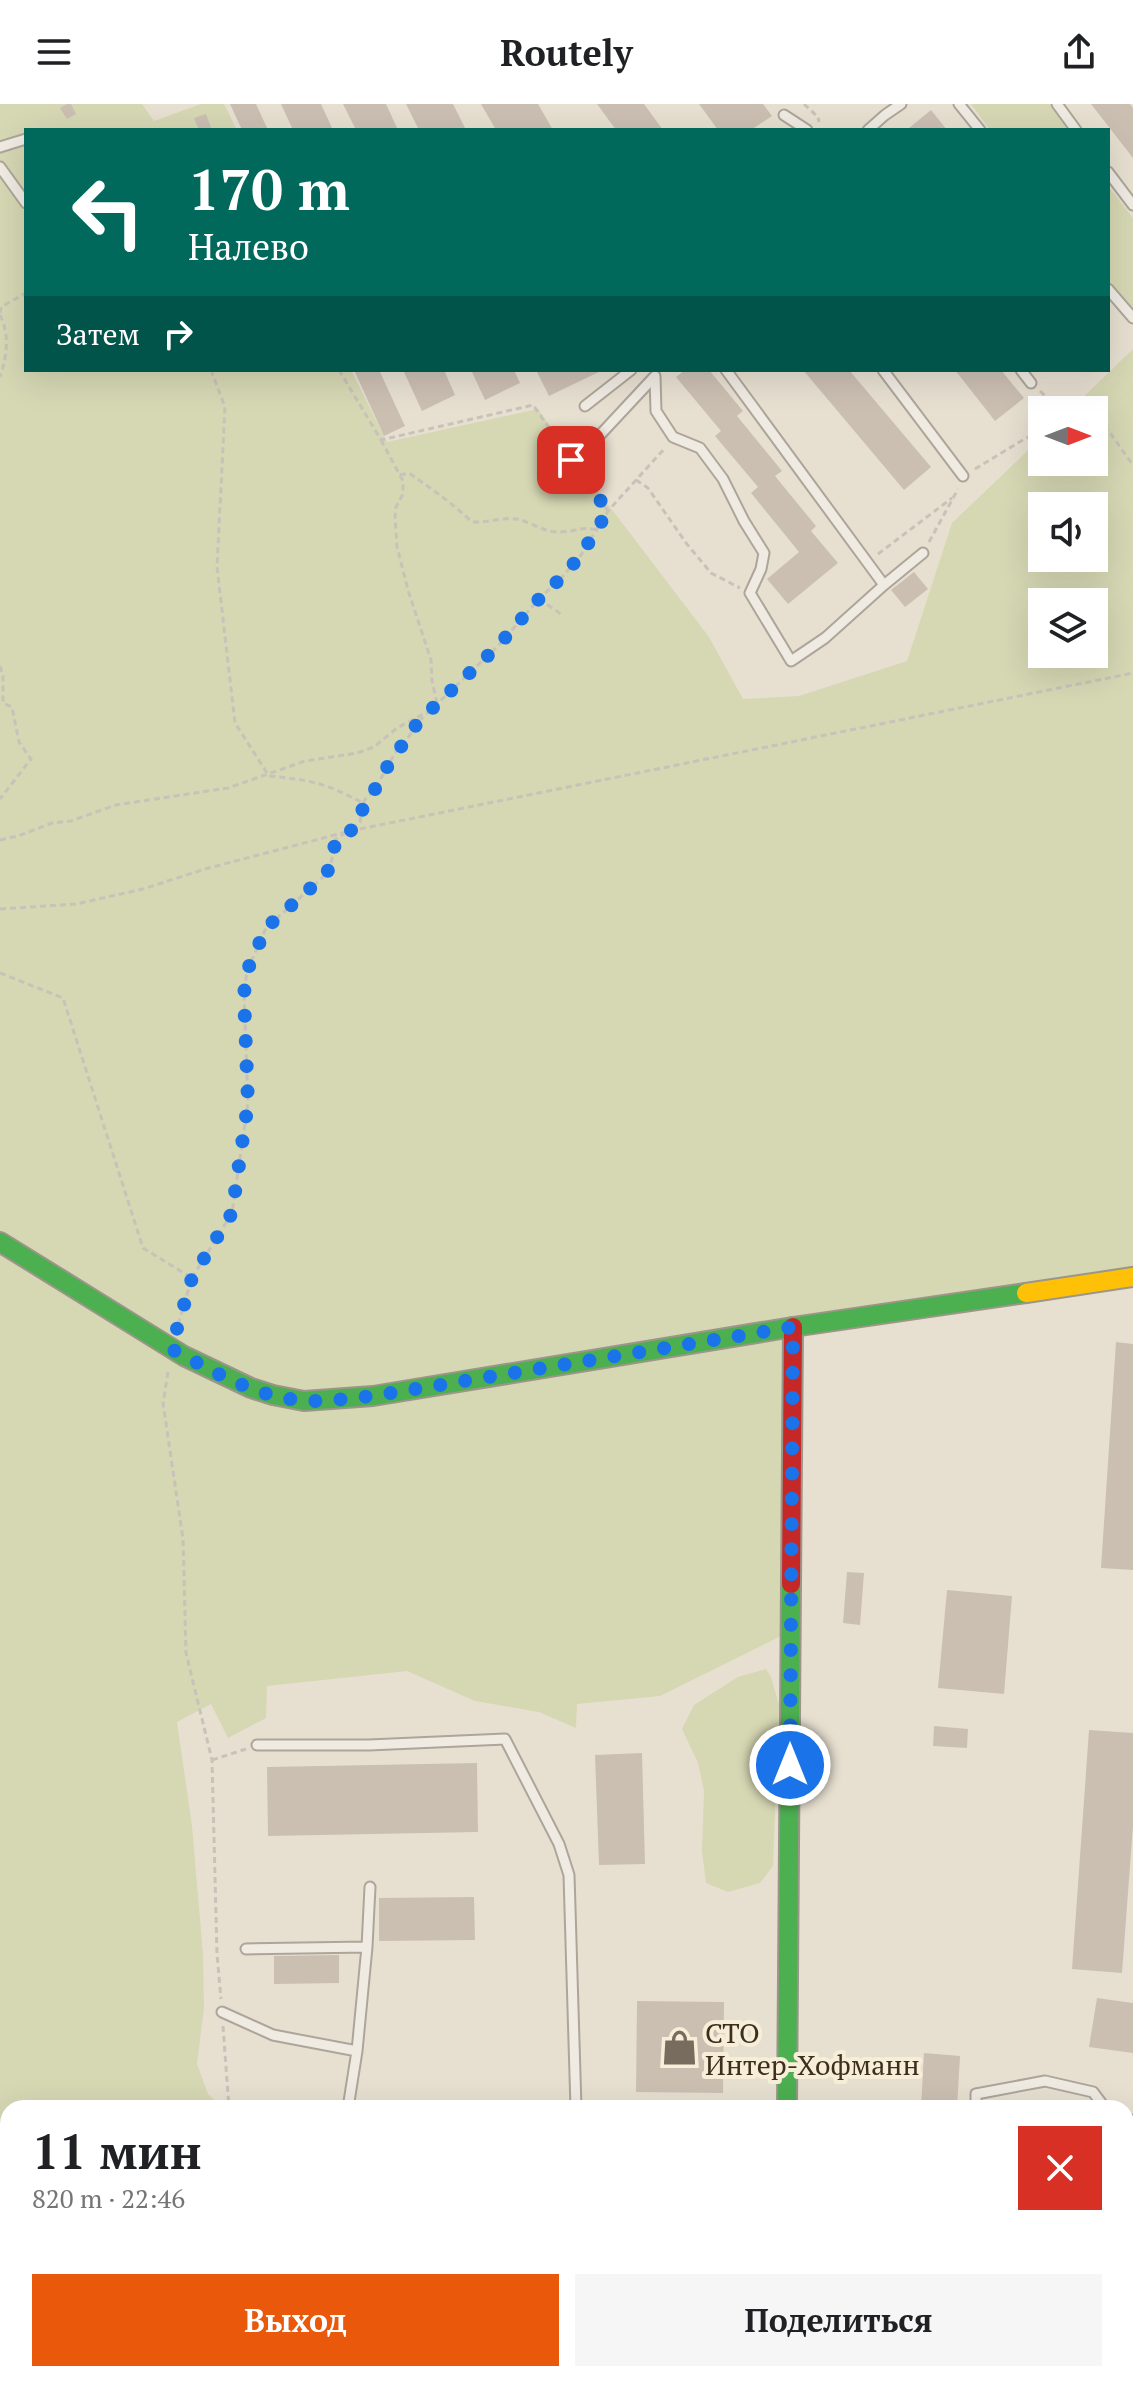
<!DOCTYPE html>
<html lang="ru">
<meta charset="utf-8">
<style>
body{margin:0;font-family:"PT Serif",serif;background:#f6f6f6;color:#202124;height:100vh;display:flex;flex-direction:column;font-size:30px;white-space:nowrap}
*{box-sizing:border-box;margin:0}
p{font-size:26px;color:#757577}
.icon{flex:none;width:44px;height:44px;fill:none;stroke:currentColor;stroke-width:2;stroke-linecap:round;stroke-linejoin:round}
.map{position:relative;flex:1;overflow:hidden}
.side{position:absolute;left:0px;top:1996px;width:1134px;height:282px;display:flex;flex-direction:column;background:#fff;border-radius:24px 24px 0 0;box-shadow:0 8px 32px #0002}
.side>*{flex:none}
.guide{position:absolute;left:24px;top:24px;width:1086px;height:244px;border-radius:0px;box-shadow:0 8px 32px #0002;background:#00695c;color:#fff;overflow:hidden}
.needle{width:52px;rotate:90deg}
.tools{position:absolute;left:1028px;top:292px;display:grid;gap:16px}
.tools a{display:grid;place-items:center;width:80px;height:80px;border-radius:0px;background:#fff;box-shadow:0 8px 32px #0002;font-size:40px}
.pin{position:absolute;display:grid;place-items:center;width:68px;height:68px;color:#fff;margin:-34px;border-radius:16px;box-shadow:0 4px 12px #0006}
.me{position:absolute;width:88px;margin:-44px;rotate:0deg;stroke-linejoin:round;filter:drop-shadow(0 0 6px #0008)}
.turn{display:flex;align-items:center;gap:28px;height:168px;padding:0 32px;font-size:36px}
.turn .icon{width:104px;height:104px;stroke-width:2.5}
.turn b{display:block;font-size:56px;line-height:68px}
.then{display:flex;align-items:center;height:76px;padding:0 32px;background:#0003;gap:16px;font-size:30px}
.round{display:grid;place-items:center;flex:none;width:84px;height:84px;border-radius:0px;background:#f6f6f6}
.headline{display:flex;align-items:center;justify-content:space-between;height:136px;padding:0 32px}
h1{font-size:48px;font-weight:700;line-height:60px}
.cta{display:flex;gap:16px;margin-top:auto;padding:16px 32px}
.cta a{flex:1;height:92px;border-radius:0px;background:#ea580c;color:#fff;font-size:32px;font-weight:700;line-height:92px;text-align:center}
.cta a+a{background:#f6f6f6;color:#202124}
header{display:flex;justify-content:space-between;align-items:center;height:104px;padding:0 32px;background:#fff;font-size:36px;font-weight:700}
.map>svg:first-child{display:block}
</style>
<header><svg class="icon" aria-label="menu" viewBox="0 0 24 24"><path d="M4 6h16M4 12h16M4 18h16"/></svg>Routely<svg class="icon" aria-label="share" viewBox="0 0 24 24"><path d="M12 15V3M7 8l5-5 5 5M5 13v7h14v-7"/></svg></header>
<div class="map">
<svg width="1133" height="2277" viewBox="0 0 1133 2277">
<rect width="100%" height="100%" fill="#e7e0d1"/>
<path fill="#d6d7b3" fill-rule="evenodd" d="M0 0H142L154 17 201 0H224L237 26H26V266H351L387 338 538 305 572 353 709 533 743 595 799 592 907 557 952 419 1042 333V358H1094V306H1070L1133 245V1173L794 1224 791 1527 660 1592 577 1600 576 1624 539 1608 475 1597 407 1567 267 1582 266 1614 228 1634 211 1600 177 1618 192 1722 203 1851 204 1904 197 1960 208 1990 223 2004H8V2242L0 2259ZM1042 402H1094V454H1042ZM1042 498H1094V550H1042Z
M971 0H1049L1070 26H990Z
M1108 82 1133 114V202L1130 205 1108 176Z
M766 1565 771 1573 779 1601 773 1762 760 1779 728 1788 706 1779 702 1747 704 1687 698 1659 682 1625 694 1601 738 1573Z"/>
<path fill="#cbbfb2" d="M67 0H71L76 10 67 15 60 4Z
M230 0H256L268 26H242Z
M281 0H321L333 26H293Z
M343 0H386L398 26H356Z
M406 0H453L466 26H419Z
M481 0H538L553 26H496Z
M597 0H644L663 26H616Z
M699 0H763L772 12 751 26H718Z
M1091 0H1130L1133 4V54Z
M931 6 947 26H911L909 24Z
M206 10 212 26H199L194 14Z
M354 266H379L405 322 384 332Z
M403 266H444L455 291 422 307Z
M471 266H514L520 279 485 296Z
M536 266H603L549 292Z
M685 266H709L743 307 737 312 782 367 775 372 816 422 811 427 838 459 788 500 767 475 799 448 751 389 758 383 715 332 721 327 676 273Z
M803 266H849L931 363 904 386Z
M955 266H1001L1024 294 995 317Z
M914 468 928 485 905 503 891 486Z
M1116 1238 1133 1240V1466L1101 1464Z
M847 1468 864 1469 860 1521 843 1519Z
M947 1486 1012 1492 1004 1590 938 1584Z
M934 1622 968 1625 967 1644 933 1642Z
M1089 1626 1133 1629V1722L1122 1869 1072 1865Z
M642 1649 645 1760 599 1761 595 1651Z
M477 1659 478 1728 268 1732 267 1663Z
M474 1793 475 1836 379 1837V1794Z
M339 1851V1879L274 1880V1852Z
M1097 1894 1133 1899V1949L1089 1943Z
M637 1897 724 1898 723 1989 636 1988Z
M924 1949 960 1952 957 2004H921Z
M47 2270H66L63 2277H44Z
M91 2270H167L168 2277H92Z
M188 2270H205L206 2277H188Z
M393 2270H522V2277H393Z
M699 2270H734V2277H699Z"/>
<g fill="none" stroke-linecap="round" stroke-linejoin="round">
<defs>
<path id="lane" d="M959 0 980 26
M1057 0 1076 26
M784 11 807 26
M868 26 885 11 901 0
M0 43 26 35
M0 63 26 99
M1108 68 1133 101
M1108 185 1133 214
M883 266 963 372
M1021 266 1031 279
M655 272 656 307 673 333 700 344 723 375 744 417 764 449 761 465 750 489 791 557 825 534 884 481 726 266
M585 302 631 266
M600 331 655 272
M884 481 923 449
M257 1641H369L505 1635 559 1740 569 1771 576 2004
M246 1845 367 1843
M222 1908 273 1931 357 1947 348 2004
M357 1947 367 1843 370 1783
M976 2004V1990L1045 1977 1093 1988 1105 2004
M1126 2022 1133 2016
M1126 2032 1133 2042
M1126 2097H1133
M178 2270V2277
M264 2270 265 2277
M689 2270V2277
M743 2270V2277
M857 2270V2277
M1126 2274 1133 2169
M73 2277 77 2270
M540 2277 545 2270
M669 2277 674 2270"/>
<path id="street" d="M785 2270 786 2277
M1083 2270 1133 2272"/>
<path id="fast" d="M0 1138 184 1252 251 1284 273 1291 304 1297 373 1292 793 1223 1026 1189
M787 2004 791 1480"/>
<path id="slow" d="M1026 1189 1133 1173"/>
<path id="jam" d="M791 1480 793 1223"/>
</defs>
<use href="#lane" stroke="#ada599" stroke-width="13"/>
<use href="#street" stroke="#ada599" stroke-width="22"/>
<use href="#fast" stroke="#9c958a" stroke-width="22"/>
<use href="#slow" stroke="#9c958a" stroke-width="22"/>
<use href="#jam" stroke="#9c958a" stroke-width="22"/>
<path stroke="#c8c2b9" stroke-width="3" stroke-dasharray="6 4" stroke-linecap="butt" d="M804 0 818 13 819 18
M36 26H47
M0 209 1 203 26 189
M0 211C10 231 7 252 0 273
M211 266 225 303 217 463 235 619 269 672C311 676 325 679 363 699
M339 266 381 336 533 301 608 407
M1040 287 1061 306
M1094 321 1105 322 1133 361
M381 336 403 377V390L396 403 395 413 397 443 408 486 431 556 432 577 437 599
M975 365 1026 334 1042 329
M400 371 409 369C432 385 452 399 472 418 487 419 502 413 517 415 531 418 545 429 560 428 575 428 580 422 597 426
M636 376 648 384 686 439 711 469 740 484
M929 438 958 385
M878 450 952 394
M539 495 561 510
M0 562 3 572V599L12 603 19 638 31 655 0 695
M352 725 360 718 363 699 366 694 374 687 396 647 404 640 418 618 497 543 539 495 563 472 581 451 608 407 665 344
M0 736 18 732 52 719 71 717 116 701 228 684 305 657 357 649 374 643 397 624 427 608
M0 805 76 800 143 785 205 765 350 727 1133 569
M0 869 63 894 143 1144 192 1174 178 1221
M192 1174 232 1109 248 999 244 890 247 867 266 824 322 774 330 764 336 735 345 729
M168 1268 163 1299 183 1435 186 1549 212 1656 217 1850 221 1895
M212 1656 246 1645
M223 1922 229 2004
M252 2004H263
M0 2259 8 2242"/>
<use href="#lane" stroke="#efebe3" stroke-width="9"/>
<use href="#street" stroke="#efebe3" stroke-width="18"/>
<use href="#fast" stroke="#4caf50" stroke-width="18"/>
<use href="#slow" stroke="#ffc107" stroke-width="18"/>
<use href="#jam" stroke="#c62828" stroke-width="18"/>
</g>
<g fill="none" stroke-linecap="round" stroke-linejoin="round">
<path stroke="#1a73e8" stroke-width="14" stroke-dasharray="0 25.2" d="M571 356 608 407 581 451 563 472 539 495 497 543 418 618 404 640 396 647 374 687 363 699 362 711 357 723 336 735 330 764 322 774 266 824 247 867 244 890 248 999 232 1109 192 1174 171 1245C210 1265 253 1292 298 1296 323 1299 348 1294 373 1292L793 1223 790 1661"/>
</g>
<defs>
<symbol id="shop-bare" viewBox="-9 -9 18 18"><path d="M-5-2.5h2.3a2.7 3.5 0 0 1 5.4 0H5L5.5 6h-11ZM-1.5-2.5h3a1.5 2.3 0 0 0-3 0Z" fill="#786c5e" stroke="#f7eed8" stroke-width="2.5" paint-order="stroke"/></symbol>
</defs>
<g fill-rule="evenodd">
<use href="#shop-bare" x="654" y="1918" width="51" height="51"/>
</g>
<g text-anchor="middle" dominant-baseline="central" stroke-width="8" stroke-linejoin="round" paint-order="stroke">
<g font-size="28" fill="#3d2e20" stroke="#f7eed8" text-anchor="start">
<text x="705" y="1928">СТО<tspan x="705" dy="32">Интер-Хофманн</tspan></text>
</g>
</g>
</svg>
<div class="tools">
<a><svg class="needle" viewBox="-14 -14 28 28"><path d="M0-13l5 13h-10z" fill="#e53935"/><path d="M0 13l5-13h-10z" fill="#757577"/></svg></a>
<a><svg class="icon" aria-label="sound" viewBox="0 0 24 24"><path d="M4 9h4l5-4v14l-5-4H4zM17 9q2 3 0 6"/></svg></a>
<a><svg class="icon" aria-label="layers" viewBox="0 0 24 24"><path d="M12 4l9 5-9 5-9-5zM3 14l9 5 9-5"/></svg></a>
</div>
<div class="pin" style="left:571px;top:356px;background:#d93025"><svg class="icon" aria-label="arrive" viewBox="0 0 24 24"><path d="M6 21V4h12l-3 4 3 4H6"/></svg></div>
<svg class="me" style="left:790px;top:1661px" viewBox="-20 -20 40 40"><circle r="17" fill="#1a73e8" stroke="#fff" stroke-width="3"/><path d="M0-11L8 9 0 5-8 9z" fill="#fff"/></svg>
<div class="guide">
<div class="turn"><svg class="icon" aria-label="left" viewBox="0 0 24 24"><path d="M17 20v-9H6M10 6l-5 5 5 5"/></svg><div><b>170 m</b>Налево</div></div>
<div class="then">Затем<svg class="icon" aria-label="right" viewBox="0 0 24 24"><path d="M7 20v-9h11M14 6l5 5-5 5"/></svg></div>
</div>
<section class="side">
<div class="headline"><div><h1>11 мин</h1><p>820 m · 22:46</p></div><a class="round" style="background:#d93025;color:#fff"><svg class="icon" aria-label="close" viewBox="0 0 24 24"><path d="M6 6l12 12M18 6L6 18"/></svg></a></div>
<div class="cta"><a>Выход</a><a>Поделиться</a></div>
</section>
</div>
